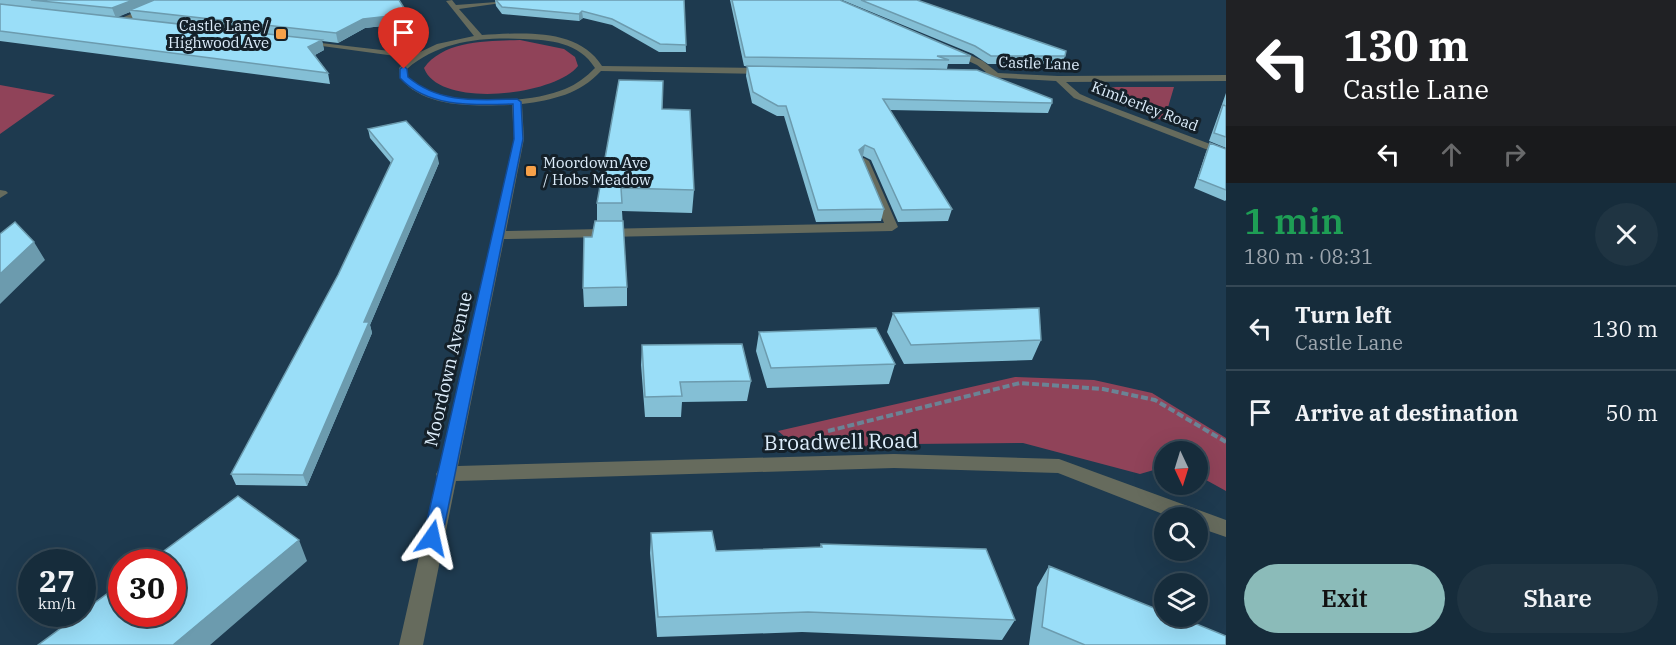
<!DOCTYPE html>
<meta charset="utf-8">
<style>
body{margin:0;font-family:"IBM Plex Serif",serif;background:#1f3442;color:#f1f3f6;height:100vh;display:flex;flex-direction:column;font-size:22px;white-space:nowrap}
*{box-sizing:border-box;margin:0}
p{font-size:20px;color:#9ea7af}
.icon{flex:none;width:33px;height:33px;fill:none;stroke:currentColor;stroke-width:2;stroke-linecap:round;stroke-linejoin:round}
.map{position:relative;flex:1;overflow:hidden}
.panel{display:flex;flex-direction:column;background:#162c3b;width:450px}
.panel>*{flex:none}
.guide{background:#202124;color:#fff;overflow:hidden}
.needle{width:39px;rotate:176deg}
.buttons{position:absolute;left:1154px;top:441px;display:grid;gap:12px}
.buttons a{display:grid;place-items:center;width:54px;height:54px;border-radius:50%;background:#162c3b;box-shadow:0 6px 24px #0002,0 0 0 2px #354855;font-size:30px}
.speed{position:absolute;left:18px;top:549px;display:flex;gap:12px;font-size:30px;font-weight:700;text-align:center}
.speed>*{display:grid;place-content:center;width:78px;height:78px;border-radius:50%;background:#162c3b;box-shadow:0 6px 24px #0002,0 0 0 2px #354855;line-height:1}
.speed small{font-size:15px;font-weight:400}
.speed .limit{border:9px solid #d22;background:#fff;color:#111}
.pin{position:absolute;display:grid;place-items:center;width:51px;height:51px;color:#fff;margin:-62px -26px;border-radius:50% 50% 50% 0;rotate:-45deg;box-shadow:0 0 6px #0007}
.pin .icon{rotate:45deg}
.me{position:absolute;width:66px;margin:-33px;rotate:11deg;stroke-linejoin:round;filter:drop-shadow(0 0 4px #0008)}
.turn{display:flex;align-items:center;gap:21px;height:126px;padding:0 18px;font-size:27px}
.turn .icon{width:78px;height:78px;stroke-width:2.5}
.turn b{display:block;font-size:42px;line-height:51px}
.lanes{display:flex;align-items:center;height:57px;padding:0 18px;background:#0003;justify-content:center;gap:30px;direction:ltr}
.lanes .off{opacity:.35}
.round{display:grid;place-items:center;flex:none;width:63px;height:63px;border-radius:32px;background:#1f3442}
.summary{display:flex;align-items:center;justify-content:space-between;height:102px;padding:0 18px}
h1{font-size:36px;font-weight:600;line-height:45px;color:#1e9e55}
.primary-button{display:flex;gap:12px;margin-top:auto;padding:12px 18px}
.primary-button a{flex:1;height:69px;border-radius:36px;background:#8bbbb9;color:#111;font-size:24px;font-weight:600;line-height:69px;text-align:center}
.primary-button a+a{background:#1f3442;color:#f1f3f6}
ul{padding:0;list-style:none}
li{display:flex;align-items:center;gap:18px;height:84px;padding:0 18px;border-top:2px solid #354855}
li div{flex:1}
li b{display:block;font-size:22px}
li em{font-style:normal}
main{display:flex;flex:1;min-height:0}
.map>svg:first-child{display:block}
</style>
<main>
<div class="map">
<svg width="1226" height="645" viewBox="0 0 1226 645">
<rect width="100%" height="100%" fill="#1e3a4f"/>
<path fill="#904359" d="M520 40 564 49 575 57 578 66C554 96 439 109 424 68 444 40 488 41 520 40Z
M0 85 55 95 0 134Z
M1116 87H1174L1164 121 1111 101 1098 93 1099 89Z
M1015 377 1094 380 1152 393 1226 438V491L1197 475V452H1164V467L1140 474 1023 443 912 444 801 450 778 431Z"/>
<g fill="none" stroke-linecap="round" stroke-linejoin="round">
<path stroke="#6b8395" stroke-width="4" stroke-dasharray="7 3" stroke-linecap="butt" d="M828 431 1020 383 1103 389 1155 400 1226 442"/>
<path fill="#666b5d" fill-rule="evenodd" d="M164 0H173L119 24 112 22Z
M452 0 456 5 522 0 459 9 482 35C521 33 578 27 602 66L767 68 771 71 767 74 601 71C580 94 553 100 522 104L524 139 506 231 884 223 859 161 864 158 869 161 898 227 892 231 504 239 458 466 894 454 1059 459 1226 520V537L1197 527V518H1173L1058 473 894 468 456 481 423 645H399L437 477 436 474 439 469 514 139 512 105C476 106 425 109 400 78L399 68 410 58 300 43 304 41 416 54 437 44 474 36 446 1ZM523 39C550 40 579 42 595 68 586 77 577 84 565 89 527 105 439 108 408 77L407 69C439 41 482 37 523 39Z
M951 49H957L983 61 998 73 1058 76 1226 75V81L1066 82 1080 94 1096 101 1226 150V157L1074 98 1056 81 968 76V72H986L977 65 951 53Z
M0 190 6 191 8 193 0 198Z"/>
</g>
<path fill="#84bfd5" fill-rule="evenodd" d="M0 0H399L408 14 409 23 365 28 338 43 322 41 324 50 315 55 328 73 330 84 0 41ZM130 12 133 19 116 17Z
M495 0H684L686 52H659L612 25 583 18 579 21 502 14 496 6Z
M730 0H840L971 56 969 64H948L947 69 744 66Z
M842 0H917L1065 56 1062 64H988L973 54Z
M747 66 1052 103 1048 113 890 110 952 209 948 221 898 222 871 160 863 156 862 157 884 209 881 221 816 222 784 116H777L752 103 746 76Z
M1226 93V148L1209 141Z
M662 109 694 190 692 213 622 211 627 287V306L584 307 583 288 592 237 597 221V203Z
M368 129 439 163 370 325 372 333 307 486 236 485 231 474 338 275 391 163 370 138Z
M1210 143 1226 149V200L1225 201 1194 188 1206 152Z
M893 313 1041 340 1032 360 904 364 887 332Z
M759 332 895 364 889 384 767 388 756 351Z
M642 345 751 381 747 401 682 402 681 417H645L641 365Z
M651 533 716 551 820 547 821 544 1015 620 1002 640 802 632 657 637 650 553Z
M1049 566 1226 645H1029L1037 587Z"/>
<path fill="#6c9bae" d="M133 0H158L130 10V12L116 18 112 8Z
M582 11 583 18 579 21V14Z
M408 14 409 23 365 28 338 43 336 33 363 19Z
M322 40 324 50 311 57 308 47Z
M865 145 863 156 857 162 859 150Z
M437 154 439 163 370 325 372 333 307 486 303 475 364 322Z
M34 242 45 260 0 304V274Z
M299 540 307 561 210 645H173Z"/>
<path fill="#9adef8" stroke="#6c9bae" stroke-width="1.5" d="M31 0H133L112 8Z
M154 0H399L408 14 363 19 336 33 130 10Z
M496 0H684L686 45 660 44 612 19 582 11 579 14 502 7Z
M732 0H840L971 56H937L949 60 745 57Z
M861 0H917L1066 51 1065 56H991L975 46Z
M0 4 322 40 308 47 328 73 0 31Z
M747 66 977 70 1052 99V103L883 99 952 209 902 210 874 149 865 145 859 150 884 209 818 210 786 106H778L753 92Z
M619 80 663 81 662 109 690 110 694 190 621 188 622 203H597Z
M1223 105 1226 106V137L1214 133Z
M406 121 437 154 364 322H369L303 475 231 474 338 275 393 159 368 129Z
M1210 143 1226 149V190L1198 179Z
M595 221H623L627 287 583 288 584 237H592Z
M15 222 34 242 0 274V234Z
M1039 308 1041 340 911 345 893 313Z
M876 328 895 364 771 368 759 332Z
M742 344 751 381 680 382 682 396 645 397 642 345Z
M238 496 299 540 173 645H38L80 614H82V612L122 583V614H172V562H149Z
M712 531 716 551 822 547 821 544 986 549 1015 620 808 612 658 617 651 533Z
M1049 566 1164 612V616H1177L1226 636V645H1085L1042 627Z"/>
<path fill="#1a73e8" stroke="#114b97" stroke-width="1.5" d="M404 66 407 69 408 77C440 104 477 100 517 99L521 102 523 139 442 538 439 543 432 546 426 543 423 538 514 139 513 104C474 105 428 108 400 78V69Z"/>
<g fill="#f7a149" stroke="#142029" stroke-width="2">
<rect x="275" y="28" width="12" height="12" rx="3"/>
<rect x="525" y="165" width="12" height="12" rx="3"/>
</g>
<g text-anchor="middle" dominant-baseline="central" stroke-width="6" stroke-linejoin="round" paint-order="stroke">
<g font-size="15" fill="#ddedfb" stroke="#142029" text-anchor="end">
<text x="269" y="25">Castle Lane /<tspan x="269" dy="17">Highwood Ave</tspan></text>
<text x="543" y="162" text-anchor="start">Moordown Ave<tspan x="543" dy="17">/ Hobs Meadow</tspan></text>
</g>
<g font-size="15" fill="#ddedfb" stroke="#142029">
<text transform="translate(1039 63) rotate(2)">Castle Lane</text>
<text transform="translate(1145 106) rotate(21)">Kimberley Road</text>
</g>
<g font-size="18" fill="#ddedfb" stroke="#142029">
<text transform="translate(448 369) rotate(-77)">Moordown Avenue</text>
</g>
<g font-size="21" fill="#ddedfb" stroke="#142029">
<text transform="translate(841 441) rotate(-1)">Broadwell Road</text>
</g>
</g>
</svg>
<div class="buttons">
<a><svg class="needle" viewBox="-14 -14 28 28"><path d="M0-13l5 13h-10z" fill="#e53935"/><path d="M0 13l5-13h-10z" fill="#9ea7af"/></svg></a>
<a><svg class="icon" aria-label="search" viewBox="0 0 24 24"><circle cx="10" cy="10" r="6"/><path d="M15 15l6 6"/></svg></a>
<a><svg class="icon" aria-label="layers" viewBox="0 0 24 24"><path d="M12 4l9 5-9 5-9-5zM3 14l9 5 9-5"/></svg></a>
</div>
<div class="speed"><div>27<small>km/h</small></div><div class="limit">30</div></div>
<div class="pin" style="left:404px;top:69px;background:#d93025"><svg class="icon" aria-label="arrive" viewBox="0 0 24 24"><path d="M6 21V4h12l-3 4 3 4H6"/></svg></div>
<svg class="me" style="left:432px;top:538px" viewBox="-20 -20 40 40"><path d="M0-17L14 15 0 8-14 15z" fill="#1a73e8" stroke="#fff" stroke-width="4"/></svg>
</div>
<section class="panel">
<div class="guide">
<div class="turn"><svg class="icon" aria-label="left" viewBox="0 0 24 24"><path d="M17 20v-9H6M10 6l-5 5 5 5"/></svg><div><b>130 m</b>Castle Lane</div></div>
<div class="lanes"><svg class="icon" aria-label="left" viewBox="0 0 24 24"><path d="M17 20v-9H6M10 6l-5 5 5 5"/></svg><svg class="icon off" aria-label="ahead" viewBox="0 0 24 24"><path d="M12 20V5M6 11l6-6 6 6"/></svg><svg class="icon off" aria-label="right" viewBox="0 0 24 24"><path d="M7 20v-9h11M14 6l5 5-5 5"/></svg></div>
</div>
<div class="summary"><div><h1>1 min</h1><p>180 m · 08:31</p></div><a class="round"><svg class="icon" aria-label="close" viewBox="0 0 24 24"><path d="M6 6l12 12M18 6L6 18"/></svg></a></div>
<ul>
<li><svg class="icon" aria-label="left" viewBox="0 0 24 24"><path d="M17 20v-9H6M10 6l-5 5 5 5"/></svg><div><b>Turn left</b><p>Castle Lane</p></div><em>130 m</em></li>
<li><svg class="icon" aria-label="arrive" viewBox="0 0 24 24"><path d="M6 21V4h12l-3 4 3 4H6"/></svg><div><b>Arrive at destination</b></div><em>50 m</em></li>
</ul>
<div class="primary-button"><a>Exit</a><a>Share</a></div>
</section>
</main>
